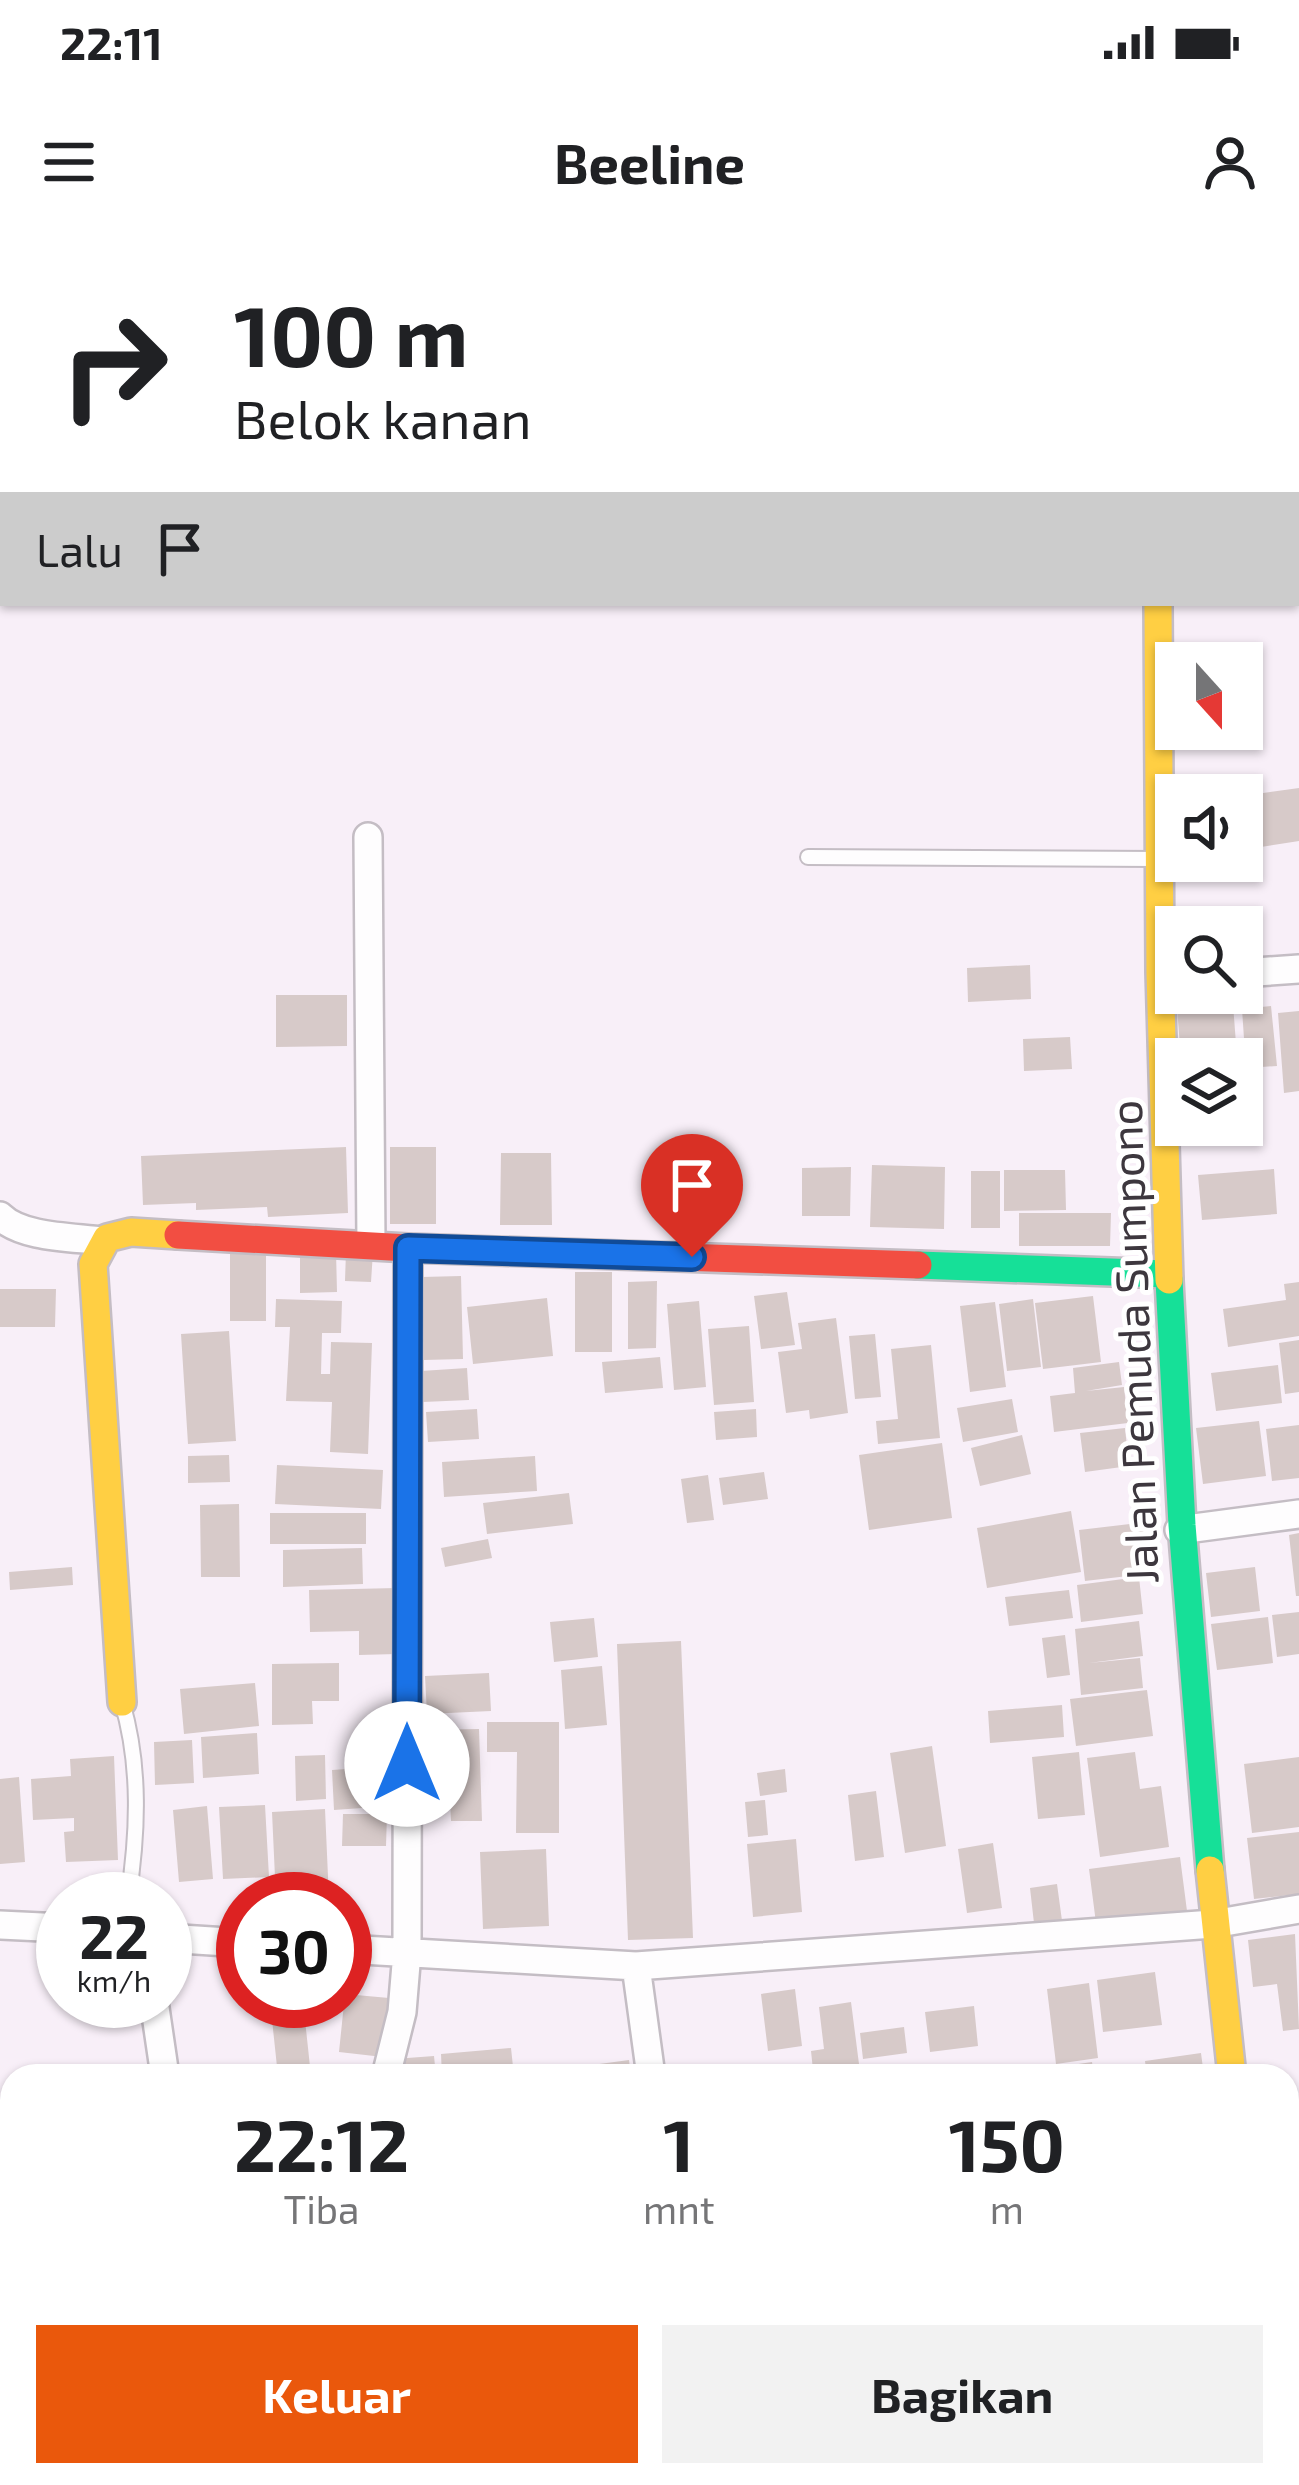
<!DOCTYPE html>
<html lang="id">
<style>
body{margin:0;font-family:"Exo 2",sans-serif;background:#f2f2f2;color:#202124;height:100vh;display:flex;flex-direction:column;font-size:45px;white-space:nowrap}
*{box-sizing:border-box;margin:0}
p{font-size:39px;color:#757577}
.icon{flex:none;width:66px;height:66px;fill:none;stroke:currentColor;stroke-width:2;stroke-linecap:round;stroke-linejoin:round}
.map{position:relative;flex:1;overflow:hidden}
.side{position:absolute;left:0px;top:1824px;width:1299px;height:423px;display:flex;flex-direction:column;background:#fff;border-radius:36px 36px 0 0;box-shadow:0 3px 9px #0004}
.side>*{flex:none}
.top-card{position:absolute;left:0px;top:0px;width:1299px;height:366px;box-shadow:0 3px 9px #0004;background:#fff;color:#202124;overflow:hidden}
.needle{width:78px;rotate:159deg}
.fabs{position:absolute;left:1155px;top:402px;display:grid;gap:24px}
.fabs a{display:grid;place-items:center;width:108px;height:108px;border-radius:0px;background:#fff;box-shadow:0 3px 9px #0004;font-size:60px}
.speed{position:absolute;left:36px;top:1632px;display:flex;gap:24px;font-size:60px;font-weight:700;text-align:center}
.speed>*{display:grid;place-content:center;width:156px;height:156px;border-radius:50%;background:#fff;box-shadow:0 3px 9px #0004;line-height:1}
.speed small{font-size:30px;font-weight:400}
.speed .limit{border:18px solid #d22;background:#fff;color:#111}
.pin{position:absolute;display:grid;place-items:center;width:102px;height:102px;color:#fff;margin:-123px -51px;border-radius:50% 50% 50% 0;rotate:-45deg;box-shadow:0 0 12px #0007}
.pin .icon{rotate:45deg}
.me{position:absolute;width:132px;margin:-66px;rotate:0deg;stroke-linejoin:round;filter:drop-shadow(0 0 9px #0008)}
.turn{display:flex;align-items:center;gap:42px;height:252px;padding:0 36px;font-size:54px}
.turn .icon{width:156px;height:156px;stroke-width:2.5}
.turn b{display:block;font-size:84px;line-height:102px}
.then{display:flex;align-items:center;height:114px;padding:0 36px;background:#0003;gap:24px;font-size:45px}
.eta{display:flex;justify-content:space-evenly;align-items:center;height:204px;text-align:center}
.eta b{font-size:72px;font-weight:700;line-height:84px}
.action{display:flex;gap:24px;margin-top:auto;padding:24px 36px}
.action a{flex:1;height:138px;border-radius:0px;background:#ea580c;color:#fff;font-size:48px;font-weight:700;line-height:138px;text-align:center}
.action a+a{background:#f2f2f2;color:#202124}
.status{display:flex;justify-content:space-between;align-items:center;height:84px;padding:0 60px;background:#fff;direction:ltr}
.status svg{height:33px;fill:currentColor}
header{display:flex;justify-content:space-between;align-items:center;height:156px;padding:0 36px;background:#fff;font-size:54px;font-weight:700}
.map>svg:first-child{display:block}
</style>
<div class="status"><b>22:11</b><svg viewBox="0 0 49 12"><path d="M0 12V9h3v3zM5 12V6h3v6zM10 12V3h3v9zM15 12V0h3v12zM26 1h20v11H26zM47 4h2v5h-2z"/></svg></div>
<header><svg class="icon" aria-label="menu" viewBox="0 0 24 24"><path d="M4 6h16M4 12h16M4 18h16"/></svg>Beeline<svg class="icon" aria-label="person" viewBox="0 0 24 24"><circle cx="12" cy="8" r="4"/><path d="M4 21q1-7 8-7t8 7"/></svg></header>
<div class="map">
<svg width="1299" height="2245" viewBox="0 0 1299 2245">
<rect width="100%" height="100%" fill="#f8eff8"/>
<path fill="#d7cac9" d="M1299 548V601L1242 610V556Z
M1030 725 1031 759 968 762 967 728Z
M276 755H347V806L276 807Z
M1233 764 1237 817 1181 819 1177 768Z
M1271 766 1277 826 1246 828 1242 769Z
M1299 771V851L1284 853 1278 773Z
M1070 797 1072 829 1024 831 1023 799Z
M346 907 348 973 268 977 267 967 196 970V963L143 965 141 916Z
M390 907H436V984H390Z
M501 913H551L552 985H500Z
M872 925 945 927 944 989 870 987Z
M851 927 850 976H802V928Z
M1274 929 1277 974 1202 980 1198 935Z
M1004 930H1065L1066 970 1004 971Z
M971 931H1000V988H971Z
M1019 973H1111L1110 1006H1019Z
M300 1011H336L337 1052 300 1053Z
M346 1011 373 1012 371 1042 345 1041Z
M230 1012 266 1013V1081H230Z
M575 1032H612V1112H575Z
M461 1036 463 1119 424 1120 422 1037Z
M657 1041 656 1108 628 1109V1042Z
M1299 1042V1096L1228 1107 1223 1069 1286 1060 1284 1044Z
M0 1049H56L55 1087H0Z
M787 1052 795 1105 761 1109 754 1056Z
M1093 1056 1101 1122 1043 1129 1035 1063Z
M547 1058 553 1116 473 1124 467 1067Z
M276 1059 342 1061 341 1093H322L321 1134H330L331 1102 372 1103 368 1214 330 1212 332 1162 286 1161 290 1087H275Z
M1033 1059 1041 1127 1007 1131 999 1064Z
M699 1061 706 1147 674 1150 667 1064Z
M995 1062 1006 1147 970 1152 960 1066Z
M836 1078 848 1173 810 1179 809 1170 786 1173 778 1112 802 1109 798 1083Z
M749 1086 754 1162 714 1165 708 1089Z
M229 1091 236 1201 188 1204 181 1094Z
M875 1094 881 1157 855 1159 849 1096Z
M1299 1100V1152L1285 1154 1279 1103Z
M931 1105 940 1198 878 1204 876 1181 898 1179 891 1109Z
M660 1117 663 1148 605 1153 602 1122Z
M1119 1122 1122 1145 1086 1151 1124 1147 1128 1183 1054 1192 1050 1156 1075 1153 1073 1128Z
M1278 1125 1282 1163 1216 1171 1211 1133Z
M467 1128 469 1160 423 1162 421 1131Z
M1012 1159 1018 1192 963 1202 957 1168Z
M477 1169 479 1199 428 1202 426 1172Z
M756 1169 757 1197 716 1200 714 1172Z
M1259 1181 1266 1236 1203 1244 1196 1188Z
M1299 1185V1238L1272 1241 1266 1189Z
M1125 1188 1129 1226 1085 1232 1080 1193Z
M1022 1195 1031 1234 980 1246 971 1208Z
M942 1203 952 1278 869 1290 859 1215Z
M229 1215 230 1242 188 1243V1216Z
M535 1216 537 1251 444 1257 442 1222Z
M277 1225 383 1230 381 1269 275 1264Z
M764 1232 768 1259 723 1265 719 1238Z
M708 1235 714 1280 687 1283 681 1239Z
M569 1253 573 1284 487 1294 483 1263Z
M239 1264 240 1337H201L200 1265Z
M1071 1271 1081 1332 987 1348 977 1288Z
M270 1273H366V1304H270Z
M1147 1282 1154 1333 1085 1341 1079 1290Z
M1299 1293V1356H1296L1289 1295Z
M488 1299 492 1318 445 1327 441 1308Z
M362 1308 363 1344 283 1347V1310Z
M72 1327 73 1345 10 1350 9 1332Z
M1255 1327 1260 1371 1211 1377 1206 1333Z
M1139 1337 1143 1374 1081 1382 1077 1345Z
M397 1348V1414L359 1415V1391L310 1392 309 1350Z
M1069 1350 1073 1378 1009 1386 1005 1357Z
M1299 1372V1414L1277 1417 1272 1375Z
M1268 1377 1273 1423 1217 1430 1211 1384Z
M594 1378 598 1417 554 1422 550 1382Z
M1139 1381 1143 1416 1089 1423 1140 1418 1143 1448 1081 1455 1075 1389Z
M1065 1395 1070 1435 1047 1438 1042 1398Z
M681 1401 693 1698 628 1700 617 1404Z
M339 1423V1461H312L313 1484 272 1485V1424Z
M602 1426 607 1485 565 1489 561 1430Z
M489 1433 491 1471 427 1474 425 1436Z
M255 1443 259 1486 184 1494 180 1449Z
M1147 1450 1153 1496 1076 1506 1070 1459Z
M1062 1465 1064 1497 990 1503 988 1471Z
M487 1482H559V1593H516L517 1512H487Z
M479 1489 482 1581H451L449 1540 423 1541 421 1490Z
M257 1493 259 1534 203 1538 201 1497Z
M192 1500 194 1543 155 1545 154 1502Z
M932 1506 946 1606 905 1613 890 1513Z
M1079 1512 1085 1575 1038 1579 1032 1517Z
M1135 1512 1140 1549 1161 1546 1169 1607 1100 1617 1087 1518Z
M325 1515 326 1559 296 1561 295 1516Z
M114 1516 118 1620 66 1622 64 1592 74 1591V1578L33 1580 31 1539 71 1536 70 1519Z
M1299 1517V1587L1252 1593 1244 1524Z
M388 1526 390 1566 334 1570 332 1530Z
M785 1529 787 1552 760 1556 757 1533Z
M19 1537 25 1622 0 1624V1539Z
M876 1551 884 1617 855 1621 848 1555Z
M765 1560 768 1595 748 1597 745 1562Z
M265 1565 269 1637 223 1639 219 1567Z
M207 1566 213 1639 179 1642 173 1570Z
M325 1569 329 1659H276L272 1572Z
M343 1574H387L386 1606H342Z
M1299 1592V1654L1254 1659 1247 1598Z
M796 1599 802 1672 753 1677 747 1604Z
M993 1603 1002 1668 967 1673 958 1609Z
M546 1609 549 1686 483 1689 480 1612Z
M1180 1617 1187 1671 1096 1683 1089 1629Z
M1057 1644 1063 1688 1035 1692 1030 1648Z
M1295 1694 1299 1789 1283 1791 1277 1744 1253 1747 1248 1700Z
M1155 1732 1162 1785 1103 1792 1097 1740Z
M1089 1743 1098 1818 1056 1824 1047 1749Z
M795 1749 802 1806 768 1811 761 1754Z
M345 1754 389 1758 383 1817 339 1812Z
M270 1761H303L311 1836H278Z
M851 1762 859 1824 813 1830 811 1811 824 1809 819 1767Z
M974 1766 978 1806 930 1812 925 1772Z
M904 1787 907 1813 863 1819 860 1793Z
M511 1808 514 1836H442L441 1814Z
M1201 1813 1204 1836H1147L1145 1821Z
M434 1816 436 1836H395L394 1819Z
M629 1820 631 1836H556L555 1830Z
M1092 1822 1094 1836H1032L1031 1831Z
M1299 1937V1979L1287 1980V1938Z
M18 2235H171L172 2245H19Z
M354 2235H429V2238L356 2245Z
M721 2235H781L782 2245H722Z
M787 2235H830L831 2245H788Z
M1105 2235H1149L1150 2240 1106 2245Z
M1157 2235H1226V2240L1158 2245Z"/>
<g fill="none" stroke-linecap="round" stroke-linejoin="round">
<defs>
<path id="lane" d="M808 617 1157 619
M122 1462C141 1526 138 1594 128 1659"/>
<path id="street" d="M1161 0V3
M1296 39H1299
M368 597 371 1004
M1242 733 1299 729
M0 976C22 998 73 997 103 1001
M1179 1290 1299 1274
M0 1685 63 1688
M165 1698 243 1703
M345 1709 636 1726 1213 1684 1299 1669
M636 1726 651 1836
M154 1761 165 1836
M386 1836 402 1772 407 1712 408 1008
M218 2235 220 2245
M705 2235 707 2245
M1279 2235 1280 2245"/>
<path id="fast" d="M918 1025 1166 1034
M1169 1040 1182 1285 1210 1630"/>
<path id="slow" d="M1158 363 1160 732 1169 1040
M122 1462 93 1024 107 998 131 992 178 995
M1210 1630 1232 1836"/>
<path id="jam" d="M178 995 408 1008 918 1025"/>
</defs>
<use href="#lane" stroke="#c4bdc4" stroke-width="18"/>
<use href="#street" stroke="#c4bdc4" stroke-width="32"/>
<use href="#fast" stroke="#c4bdc4" stroke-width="32"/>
<use href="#slow" stroke="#c4bdc4" stroke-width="32"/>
<use href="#jam" stroke="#c4bdc4" stroke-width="32"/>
<use href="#lane" stroke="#fefdfe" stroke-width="14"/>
<use href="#street" stroke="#fefdfe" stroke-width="27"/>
<use href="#fast" stroke="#16e098" stroke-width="27"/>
<use href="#slow" stroke="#ffcf43" stroke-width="27"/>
<use href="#jam" stroke="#f24e42" stroke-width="27"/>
</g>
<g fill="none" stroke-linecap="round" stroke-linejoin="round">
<defs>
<path id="route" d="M407 1524 408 1008 692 1017"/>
</defs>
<use href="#route" stroke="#114b97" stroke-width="30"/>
<use href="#route" stroke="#1a73e8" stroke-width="21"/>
</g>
<g text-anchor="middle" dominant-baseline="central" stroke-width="10" stroke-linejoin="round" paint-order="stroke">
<g font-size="45" fill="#3d373e" stroke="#fff">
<text transform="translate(1132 1102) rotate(-92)">Jalan Pemuda Sumpono</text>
</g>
</g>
</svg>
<div class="fabs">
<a><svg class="needle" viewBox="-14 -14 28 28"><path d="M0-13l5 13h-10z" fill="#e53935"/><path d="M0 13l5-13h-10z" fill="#757577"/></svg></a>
<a><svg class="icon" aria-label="sound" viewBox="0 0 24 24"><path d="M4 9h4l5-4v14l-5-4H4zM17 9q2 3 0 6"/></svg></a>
<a><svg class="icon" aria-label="search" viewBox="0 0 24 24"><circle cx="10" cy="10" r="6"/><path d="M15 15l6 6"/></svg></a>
<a><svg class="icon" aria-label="layers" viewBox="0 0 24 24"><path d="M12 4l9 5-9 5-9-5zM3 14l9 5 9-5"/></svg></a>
</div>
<div class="speed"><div>22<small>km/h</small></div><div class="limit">30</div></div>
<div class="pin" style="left:692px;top:1017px;background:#d93025"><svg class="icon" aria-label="arrive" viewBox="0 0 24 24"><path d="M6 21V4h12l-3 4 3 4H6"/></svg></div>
<svg class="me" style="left:407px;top:1524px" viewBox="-20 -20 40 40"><circle r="19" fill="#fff"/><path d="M0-13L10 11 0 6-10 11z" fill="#1a73e8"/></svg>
<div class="top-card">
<div class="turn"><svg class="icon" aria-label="right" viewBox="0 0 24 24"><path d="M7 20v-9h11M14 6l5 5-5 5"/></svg><div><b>100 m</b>Belok kanan</div></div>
<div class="then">Lalu<svg class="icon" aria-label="arrive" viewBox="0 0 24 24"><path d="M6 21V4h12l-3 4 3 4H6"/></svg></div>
</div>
<section class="side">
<div class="eta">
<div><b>22:12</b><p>Tiba</p></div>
<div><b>1</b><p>mnt</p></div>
<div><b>150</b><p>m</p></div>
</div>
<div class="action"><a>Keluar</a><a>Bagikan</a></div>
</section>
</div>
